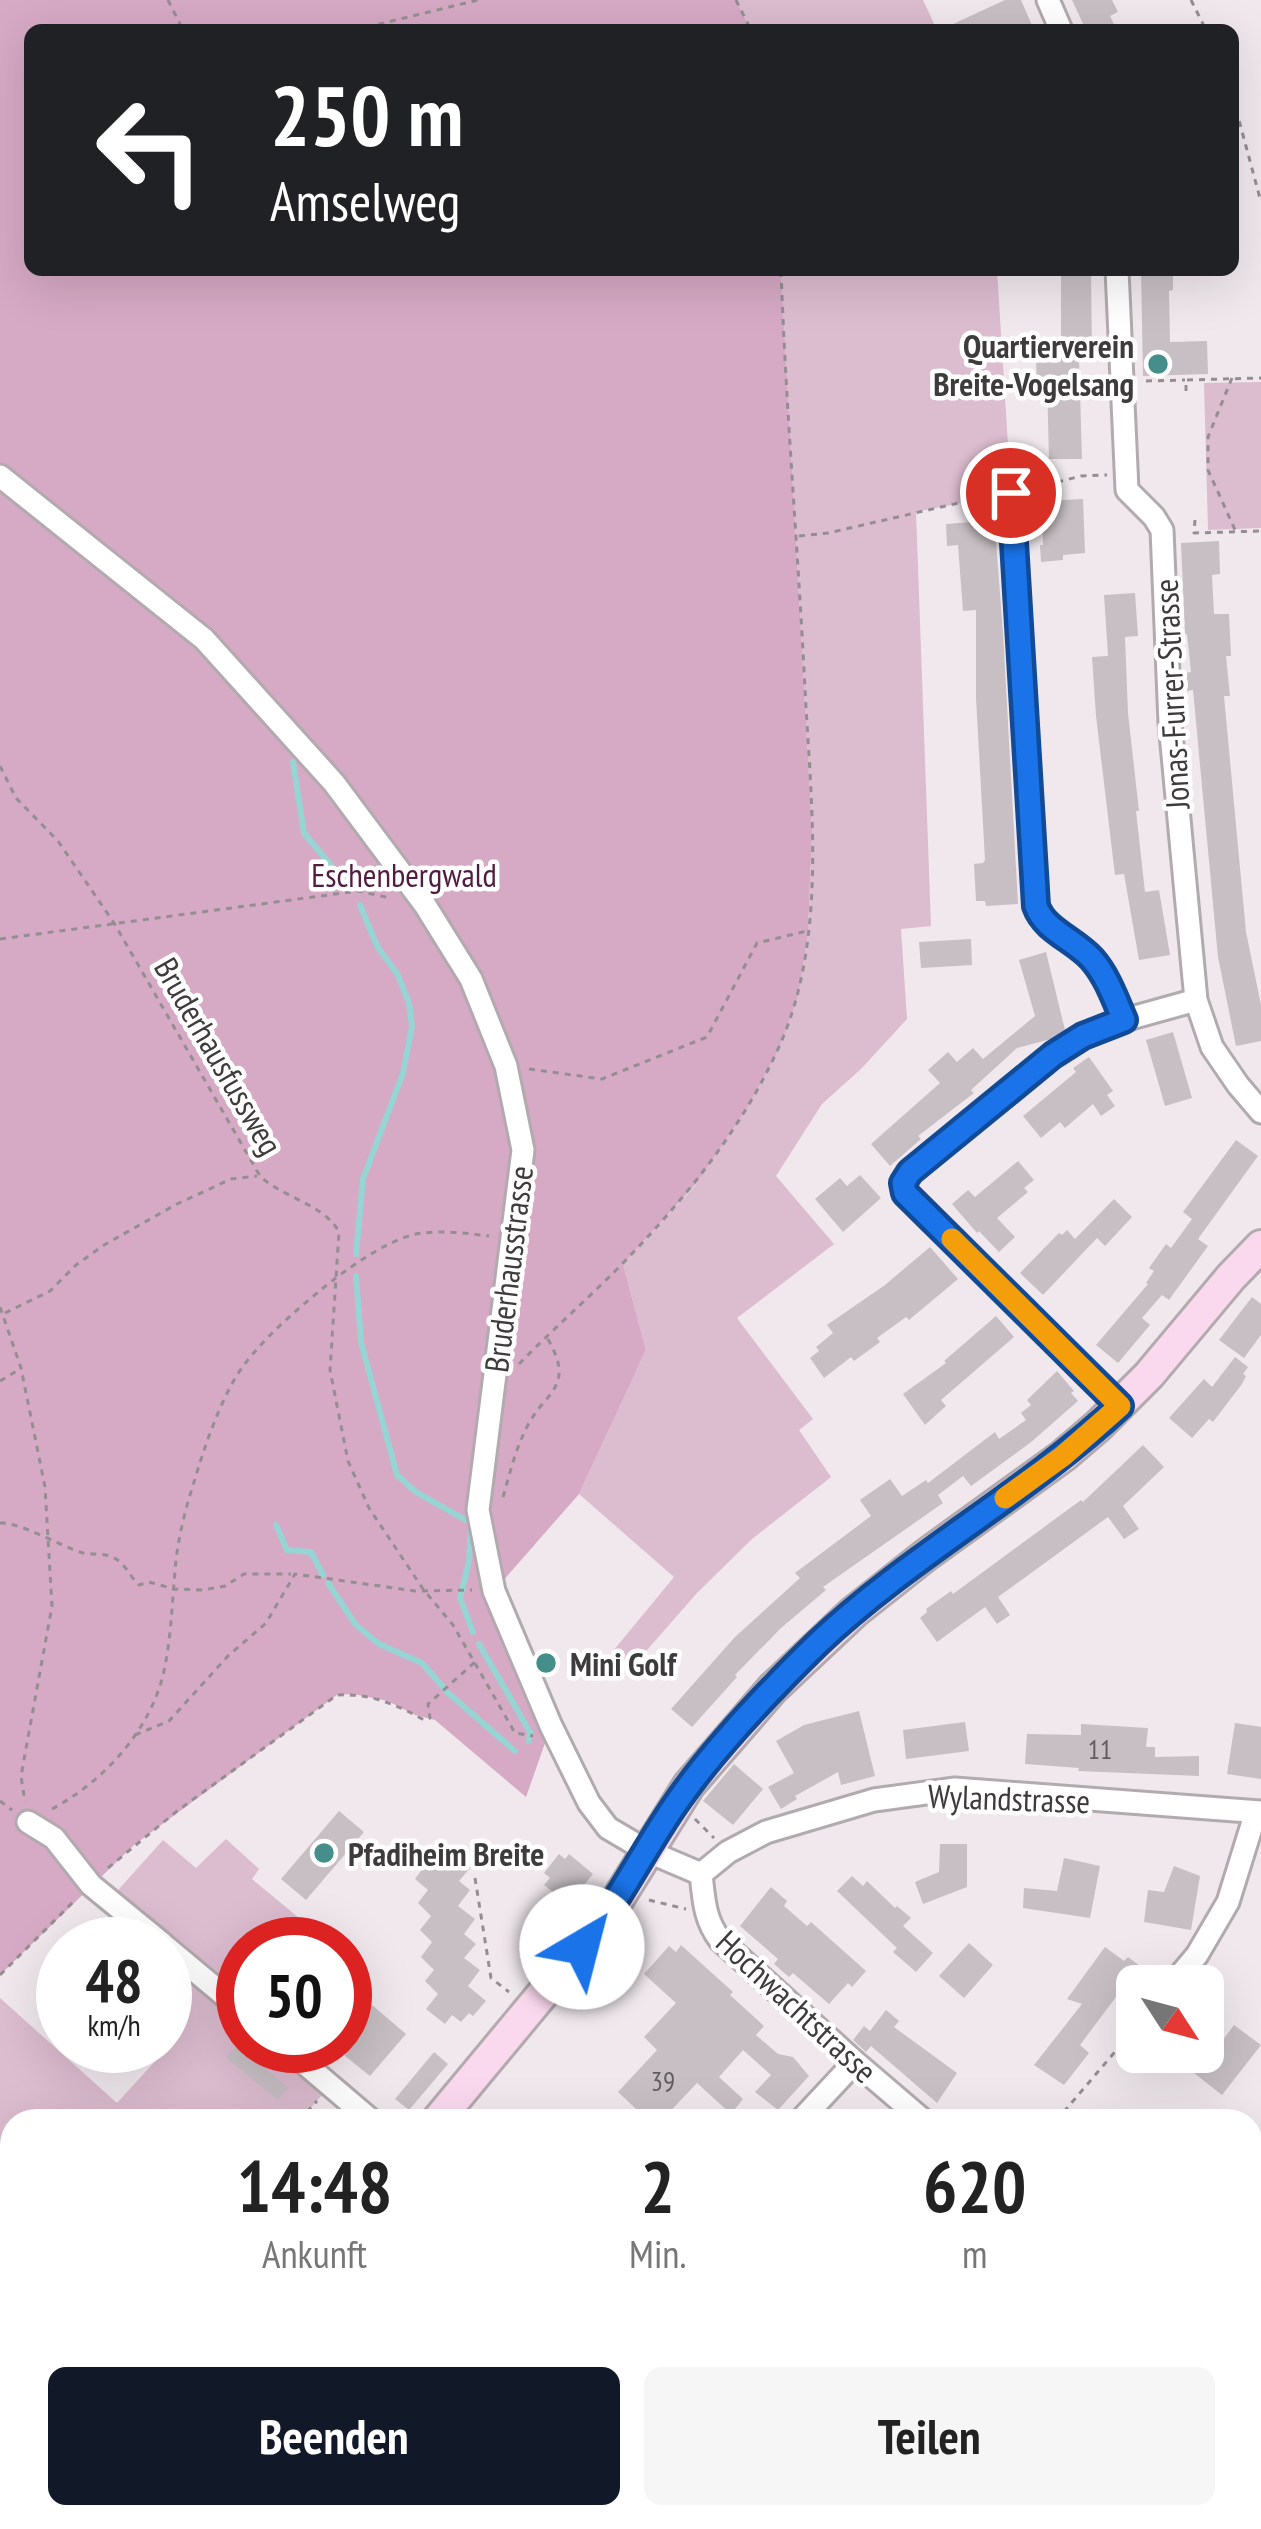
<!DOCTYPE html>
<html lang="de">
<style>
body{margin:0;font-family:"PT Sans Narrow",sans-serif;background:#f6f6f6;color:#222;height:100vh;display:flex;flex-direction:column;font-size:45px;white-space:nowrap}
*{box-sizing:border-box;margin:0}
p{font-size:39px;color:#767676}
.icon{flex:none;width:66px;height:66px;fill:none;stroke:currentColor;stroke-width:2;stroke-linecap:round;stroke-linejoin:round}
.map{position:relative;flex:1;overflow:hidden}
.side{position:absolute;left:0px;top:2109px;width:1263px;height:420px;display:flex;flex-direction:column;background:#fff;border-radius:36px 36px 0 0;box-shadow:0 12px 48px #0002}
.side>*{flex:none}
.top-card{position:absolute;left:24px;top:24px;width:1215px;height:252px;border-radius:18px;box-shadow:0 12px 48px #0002;background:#202124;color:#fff;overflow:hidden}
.needle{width:78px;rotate:126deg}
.fabs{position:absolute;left:1116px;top:1965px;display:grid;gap:24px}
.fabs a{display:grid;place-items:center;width:108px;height:108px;border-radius:18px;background:#fff;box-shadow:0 12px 48px #0002;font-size:60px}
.speed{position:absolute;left:36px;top:1917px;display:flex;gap:24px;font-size:60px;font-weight:700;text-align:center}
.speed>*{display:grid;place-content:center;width:156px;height:156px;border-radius:50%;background:#fff;box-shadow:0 12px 48px #0002;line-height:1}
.speed small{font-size:30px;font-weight:400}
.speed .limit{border:18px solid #d22;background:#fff;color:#111}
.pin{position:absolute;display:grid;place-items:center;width:102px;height:102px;color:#fff;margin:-51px;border:6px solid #fff;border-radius:50%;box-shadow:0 3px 12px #0007}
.me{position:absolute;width:132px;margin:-66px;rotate:37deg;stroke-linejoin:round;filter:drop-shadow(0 0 9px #0008)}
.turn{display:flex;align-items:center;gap:42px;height:252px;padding:0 48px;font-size:54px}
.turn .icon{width:156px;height:156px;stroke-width:2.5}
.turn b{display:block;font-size:84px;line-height:102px}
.eta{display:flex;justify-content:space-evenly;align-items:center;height:204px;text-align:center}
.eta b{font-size:72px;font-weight:700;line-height:84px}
.primary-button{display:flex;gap:24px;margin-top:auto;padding:24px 48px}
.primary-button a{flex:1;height:138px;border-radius:18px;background:#111827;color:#fff;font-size:48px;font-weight:700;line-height:138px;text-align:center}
.primary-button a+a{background:#f6f6f6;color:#222}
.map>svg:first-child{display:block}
</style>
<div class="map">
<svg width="1261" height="2529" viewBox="0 0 1261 2529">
<rect width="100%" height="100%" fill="#f0e8ed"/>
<path fill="#dcbccf" d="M736 0H923L937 30H751Z
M781 270H997L1011 493 916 512 931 926 901 929 907 1019 861 1069 822 1104 776 1176 834 1244 737 1318 813 1419 799 1430 831 1477 752 1539 697 1593 633 1666 613 1651 674 1577 579 1494 646 1350 623 1264 695 1186 808 931 812 831Z
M1261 382V528L1208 530 1204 383Z
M226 1839 259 1869 252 1879 327 1941 325 1944H243V2046H284L330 2086 299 2121H12V2422L0 2431V1998L117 2103 169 2046 165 2043V1944H119L137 1923 110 1899 163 1840 196 1868Z"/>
<path fill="#d6a9c4" d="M0 0H736L751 30H30V270H781L812 831 808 931 798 995 779 1048 748 1106 695 1185 623 1264 646 1350 579 1494 494 1591 551 1726 526 1797 435 1720 415 1715 388 1701 353 1694 337 1695 134 1845 0 1975Z"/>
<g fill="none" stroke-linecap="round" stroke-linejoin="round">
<path stroke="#96d5d3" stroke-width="6" d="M293 762 304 833 343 880
M356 1254 363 1179 403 1073 412 1026 409 1003 398 975 377 946 360 905
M356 1276 361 1342 397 1475 416 1492 471 1523 469 1561 460 1598 473 1632
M276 1525 287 1550 311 1552 323 1575
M328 1583 356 1625 379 1644 422 1663 443 1687
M479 1644 530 1732 529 1741
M447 1692 515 1751"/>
</g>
<path fill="#c7bfc3" d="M1005 0H1021L1034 30H940Z
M1072 0H1112L1118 12 1110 16 1117 30H1086Z
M1061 270H1091L1092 357H1079L1082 459H1049L1047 380H1037L1036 363 1061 362Z
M1141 270H1173V290L1169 291 1170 342 1207 341 1208 374 1143 376Z
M1083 499 1085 553 1063 555V560L1041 562 1040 545H1043L1042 501Z
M986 521V530L995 529 1003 632 1018 904 986 906 985 901H976L974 864 983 863 985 860 976 698V610L963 611 958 545 947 546 946 524Z
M1219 541 1220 574 1212 575 1214 614H1229L1231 656H1226L1230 696H1224L1246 932 1261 1005V1041L1236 1046 1218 957 1193 690 1187 691 1186 681 1185 673 1191 672 1187 634H1185L1181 543Z
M1135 593 1138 636 1125 637 1128 713 1139 811H1136L1145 892 1159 890 1170 955 1139 960 1124 874 1115 875 1096 716 1092 657 1108 656 1104 595Z
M971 939 972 965 921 968 919 942Z
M1046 952 1065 1030 1051 1039 1017 1048 971 1090 974 1093 918 1136 921 1139 890 1166 871 1144 940 1083 928 1070 948 1052 957 1062 973 1048 983 1059 1035 1016 1019 960Z
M1173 1032 1192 1098 1165 1106 1146 1040Z
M1089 1057 1113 1091 1107 1095 1115 1106 1101 1116 1093 1104 1065 1128 1060 1122 1041 1138 1023 1116 1076 1072 1073 1068Z
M1236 1140 1258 1156 1198 1239 1208 1246 1169 1300 1162 1295 1142 1318 1150 1325 1118 1363 1096 1345 1148 1284 1146 1283 1154 1271 1149 1268 1166 1244 1171 1248 1192 1219 1183 1212Z
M1018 1161 1034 1180 1024 1188 1028 1192 997 1218 1015 1237 999 1252 979 1231 977 1233 952 1204 968 1190 975 1197Z
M860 1175 881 1198 843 1232 815 1199 840 1178 847 1186Z
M1114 1199 1132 1217 1105 1246 1097 1238 1043 1295 1020 1273 1059 1233 1062 1235 1067 1230 1075 1239Z
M930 1247 958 1279 909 1320 906 1317 877 1338 880 1342 854 1361 851 1357 824 1378 810 1358 819 1351 816 1347 833 1333 827 1325 885 1285Z
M1252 1297 1261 1304V1335L1244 1358 1219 1340Z
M996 1316 1014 1337 941 1400 946 1406 925 1425 903 1394 946 1363 944 1361Z
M1235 1357 1248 1367 1243 1374 1246 1376 1242 1384 1213 1422 1209 1419 1192 1438 1169 1418 1204 1379 1212 1387Z
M1057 1371 1074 1391 1071 1393 1078 1401 1030 1443 971 1486 963 1476 938 1495 943 1503 823 1587 826 1590 781 1628 735 1675 737 1677 692 1727 671 1709 735 1637 800 1578 795 1573 871 1516 860 1500 890 1479 902 1496 926 1480 928 1483 995 1432 999 1439 1026 1420 1021 1413 1031 1405 1027 1400Z
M1143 1445 1164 1467 1123 1506 1139 1529 1124 1539 1108 1517 998 1597 1010 1615 997 1624 985 1607 937 1642 920 1618 927 1612 926 1609 951 1591 953 1594 1081 1500 1083 1502Z
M859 1711 875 1776 841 1785 838 1772 795 1796 797 1799 781 1809 768 1787 794 1773 776 1741 804 1725Z
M965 1722 969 1751 906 1759 903 1730Z
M1235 1723 1261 1727V1779L1227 1774Z
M1081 1724 1148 1728 1146 1747H1155V1757L1199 1756V1776L1078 1771 1079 1768 1025 1764 1027 1734 1081 1735Z
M734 1764 763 1789 733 1825 703 1801Z
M339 1811 364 1832 306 1900 281 1879Z
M441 1843 471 1867 459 1881 470 1890 458 1906 475 1919 464 1934 476 1944 464 1958 480 1970 468 1986 486 2001 473 2016 469 2013 461 2022 452 2015 445 2024 426 2009 438 1994 425 1981 434 1970 421 1957 432 1942 420 1930 431 1916 418 1903 428 1890 415 1879Z
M940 1844H967V1887L923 1904 915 1882 939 1872Z
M559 1854 565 1859 569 1854 593 1874 568 1904 544 1885 550 1878 544 1873Z
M1064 1858 1100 1866 1090 1918 1023 1908 1024 1888 1057 1891Z
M1174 1866 1200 1876 1191 1930 1144 1922 1148 1890 1164 1892Z
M852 1876 863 1886 867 1881 895 1908 897 1906 911 1918 903 1926 933 1953 916 1972 893 1952 897 1948 837 1891Z
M771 1887 787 1901 784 1906 807 1926 811 1922 866 1971 852 1987 848 1983 829 2004 793 1973 789 1977 774 1964 778 1959 740 1926Z
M553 1921 568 1933 535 1972 520 1960Z
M969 1943 993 1965 964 1998 939 1976Z
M681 1945 733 1992 730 1995 764 2026 756 2035 778 2054 793 2057 809 2076 778 2110 755 2092 771 2075 743 2050 719 2077 743 2099 731 2114 697 2083 661 2121H649L618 2092 657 2050 644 2037 676 2003 644 1974 669 1946 676 1952Z
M1105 1947 1124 1961 1128 1957 1144 1969 1127 1993 1122 1989 1080 2045 1089 2053 1064 2085 1034 2065 1082 2004 1067 1999Z
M345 1997 365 2014 372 2005 406 2034 370 2076 345 2056Z
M886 2010 899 2021 894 2027 957 2073 937 2103 871 2046 866 2052 853 2040 864 2026 870 2031Z
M1234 2025 1261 2045 1222 2095 1185 2066 1196 2052 1203 2050 1211 2056Z
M238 2044 288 2088 278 2100 226 2058Z
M434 2052 448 2064 409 2110 395 2099Z"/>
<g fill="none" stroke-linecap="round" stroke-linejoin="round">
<defs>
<path id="minor" d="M1048 0 1061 30
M1117 270 1127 490 1154 517 1162 530 1170 723 1196 1000 1212 1047 1238 1085 1261 1112
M0 476 204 639 334 783 425 905 471 979 506 1066 523 1150 478 1510 494 1591 551 1726 589 1803 608 1828 647 1851 701 1874
M1011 493 1036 906C1045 929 1068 936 1085 952 1105 969 1114 997 1124 1020L1196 1000
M1120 1406 906 1193 903 1183 910 1172 1053 1056 1083 1036 1124 1020
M28 1822 54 1838 91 1885 163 1944
M701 1874 728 1852 766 1832 874 1800 955 1789 1261 1812
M701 1874C704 1899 704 1919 720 1940L855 2062 924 2121
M165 1946 243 2011
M1171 1986 1197 1955 1228 1902 1256 1812
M284 2046 372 2121
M800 2121 855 2062
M1251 2249 1261 2243
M1251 2397 1261 2408
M316 2517 333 2529
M367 2529 380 2517"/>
<path id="secondary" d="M437 2121 608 1915 689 1785 773 1688 854 1612 926 1555 1063 1456 1098 1426 1149 1375 1231 1277 1261 1246
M82 2529 98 2517"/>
</defs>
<use href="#minor" stroke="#b2aaae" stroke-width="27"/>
<use href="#secondary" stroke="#b2aaae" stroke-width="36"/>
<path stroke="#948e92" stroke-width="3" stroke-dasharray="6 6" stroke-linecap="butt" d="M168 0 183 30
M736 0 751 30
M1191 0 1206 30
M355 30 478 0
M1233 98 1261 202
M1232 378 1208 437V470L1236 532
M1146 381 1185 380
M1186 391V380L1261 378
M1034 488 1081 476 1107 475
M1195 520 1194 533 1261 531
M799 536 828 533 989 496
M0 766 16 798 58 841 114 923 260 1176C283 1198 324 1204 339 1232L330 1370 348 1461 369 1508 423 1589 453 1625 515 1733 533 1736
M359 889 372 867
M0 939 358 891 390 898
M529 1069 602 1079 707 1037 757 943 807 931
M0 1307 21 1368 45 1487 52 1606 21 1776 25 1802
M5 1313 50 1291 76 1265 104 1245 177 1204 231 1179 257 1176
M519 1364C553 1329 590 1297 624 1262 685 1199 741 1130 778 1049 828 941 811 804 805 689 798 549 786 410 781 270
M0 1381 20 1369
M503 1497C511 1469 518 1439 534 1415 542 1402 558 1391 559 1374 560 1361 553 1349 547 1337
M0 1523C20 1522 60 1546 83 1553 92 1555 104 1553 112 1557 125 1562 129 1576 139 1585L149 1582 174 1589 203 1590 225 1586 244 1574H291
M135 1735 169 1721 228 1656 266 1623 295 1574 415 1591 472 1590
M0 1801 12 1810
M52 1809C104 1781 151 1730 164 1671 171 1638 172 1605 175 1571 177 1542 185 1510 194 1482 204 1448 222 1394 244 1365 266 1336 294 1312 322 1289 345 1270 387 1240 416 1234 439 1230 466 1233 489 1236
M695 1819 714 1838
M108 1868 177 1811 337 1695C369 1693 396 1704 424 1720L430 1718 428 1704 475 1662
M475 1878 491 1978 509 1992
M649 1900 686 1909
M0 1975 75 1900
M299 2121 317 2101
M1056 2121 1137 2026
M0 2244 12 2255
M0 2431 12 2422"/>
<use href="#minor" stroke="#fff" stroke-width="21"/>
<use href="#secondary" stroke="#fad9ee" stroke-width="30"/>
</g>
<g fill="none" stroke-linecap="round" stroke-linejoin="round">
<defs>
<path id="route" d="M582 1947C619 1902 644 1849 677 1802 715 1747 770 1690 817 1644 911 1555 1026 1494 1120 1406L905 1193 903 1183 910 1172 1053 1055 1083 1036 1124 1020C1115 999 1107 976 1092 959 1074 939 1045 931 1036 906L1011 493"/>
</defs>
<use href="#route" stroke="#114b97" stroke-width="30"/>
<use href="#route" stroke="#1a73e8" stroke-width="21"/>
<path stroke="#f59e0b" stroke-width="21" d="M952 1239 1120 1406 1063 1456 1005 1498"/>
</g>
<g fill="#468e8c" stroke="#fff" stroke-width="4.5">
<circle cx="1158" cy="364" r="12"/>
<circle cx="546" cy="1663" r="12"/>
<circle cx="324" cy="1853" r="12"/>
</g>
<g text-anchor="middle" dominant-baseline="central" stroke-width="9" stroke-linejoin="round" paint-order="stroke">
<g font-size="27" fill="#605c5e">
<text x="1100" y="1749">11</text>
<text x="663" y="2081">39</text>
</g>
<g font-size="33" font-weight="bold" fill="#3e3b3d" stroke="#fff" text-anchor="start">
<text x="1134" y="345" text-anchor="end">Quartierverein<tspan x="1134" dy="38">Breite-Vogelsang</tspan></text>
<text x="570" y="1663">Mini Golf</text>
<text x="348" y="1853">Pfadiheim Breite</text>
</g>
<g font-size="33" fill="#3e3b3d" stroke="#fff">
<text transform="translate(1171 694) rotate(-93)">Jonas-Furrer-Strasse</text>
<text transform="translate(219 1056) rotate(60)">Bruderhausfussweg</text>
<text transform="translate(508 1269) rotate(-83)">Bruderhausstrasse</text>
<text transform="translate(1009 1798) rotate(2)">Wylandstrasse</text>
<text transform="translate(797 2006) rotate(43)">Hochwachtstrasse</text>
</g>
<g font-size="33" fill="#521c40" stroke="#fff">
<text x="404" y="874">Eschenbergwald</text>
</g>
</g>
</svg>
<div class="fabs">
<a><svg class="needle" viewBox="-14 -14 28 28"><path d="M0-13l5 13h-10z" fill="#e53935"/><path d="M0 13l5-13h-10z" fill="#767676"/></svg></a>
</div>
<div class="speed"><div>48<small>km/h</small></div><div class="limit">50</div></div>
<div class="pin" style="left:1011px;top:493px;background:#d93025"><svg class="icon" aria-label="arrive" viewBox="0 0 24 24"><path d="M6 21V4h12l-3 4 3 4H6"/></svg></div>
<svg class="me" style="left:582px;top:1947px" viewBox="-20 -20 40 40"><circle r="19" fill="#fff"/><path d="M0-13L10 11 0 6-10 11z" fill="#1a73e8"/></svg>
<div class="top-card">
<div class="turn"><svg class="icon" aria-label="left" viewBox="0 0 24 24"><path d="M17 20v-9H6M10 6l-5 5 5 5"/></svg><div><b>250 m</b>Amselweg</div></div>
</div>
<section class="side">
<div class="eta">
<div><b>14:48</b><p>Ankunft</p></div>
<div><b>2</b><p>Min.</p></div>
<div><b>620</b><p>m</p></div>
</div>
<div class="primary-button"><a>Beenden</a><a>Teilen</a></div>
</section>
</div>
